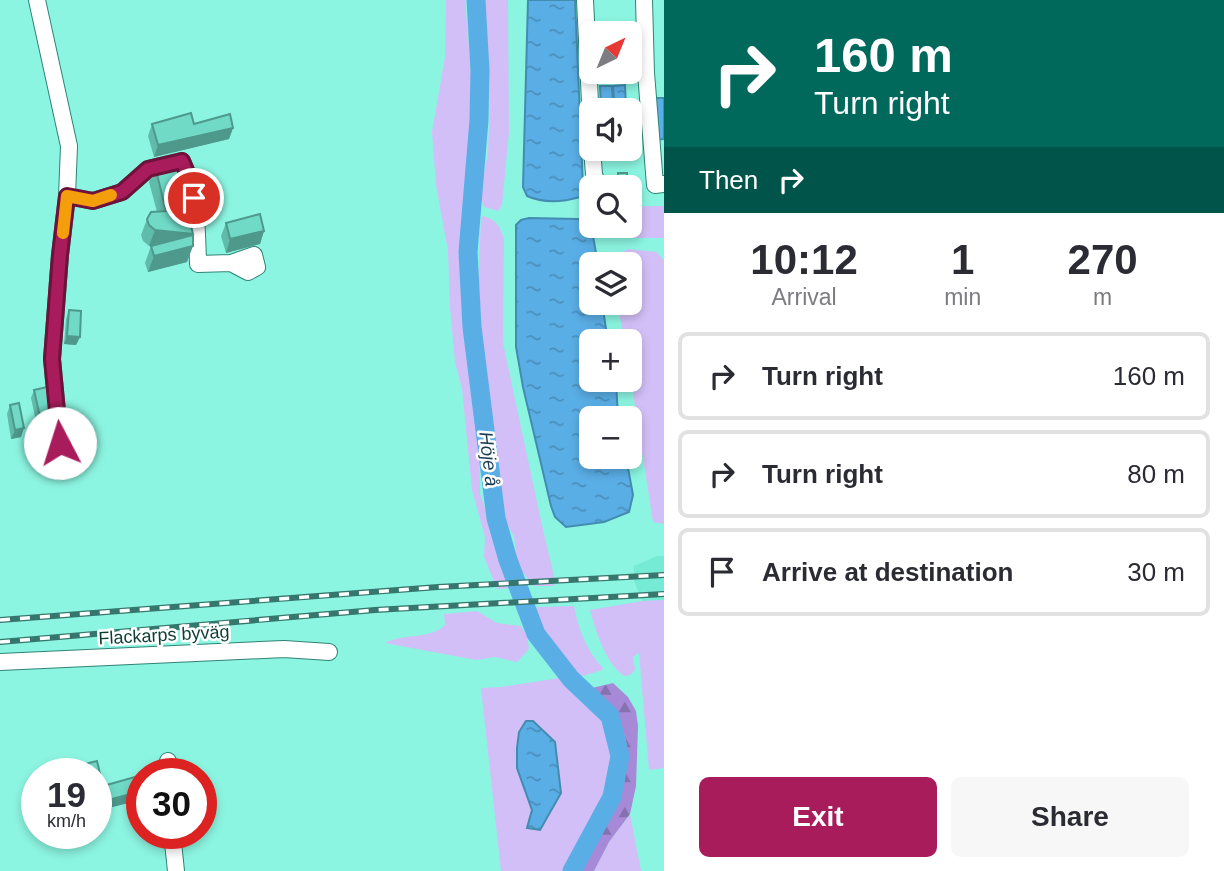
<!DOCTYPE html>
<meta charset="utf-8">
<style>
body{margin:0;font-family:Arial,sans-serif;background:#f7f7f7;color:#2b2b33;height:100vh;display:flex;flex-direction:column;font-size:26px;white-space:nowrap}
*{box-sizing:border-box;margin:0}
p{font-size:23px;color:#7c7c81}
.icon{flex:none;width:38px;height:38px;fill:none;stroke:currentColor;stroke-width:2;stroke-linecap:round;stroke-linejoin:round}
.map{position:relative;flex:1;overflow:hidden}
.side{display:flex;flex-direction:column;background:#fff;width:560px}
.side>*{flex:none}
.guide{background:#00695c;color:#fff;overflow:hidden}
.needle{width:46px;rotate:43deg}
.tools{position:absolute;left:579px;top:21px;display:grid;gap:14px}
.tools a{display:grid;place-items:center;width:63px;height:63px;border-radius:10px;background:#fff;box-shadow:0 4px 10px #0003;font-size:35px}
.speed{position:absolute;left:21px;top:758px;display:flex;gap:14px;font-size:35px;font-weight:700;text-align:center}
.speed>*{display:grid;place-content:center;width:91px;height:91px;border-radius:50%;background:#fff;box-shadow:0 4px 10px #0003;line-height:1}
.speed small{font-size:18px;font-weight:400}
.speed .limit{border:10px solid #d22;background:#fff;color:#111}
.pin{position:absolute;display:grid;place-items:center;width:60px;height:60px;color:#fff;margin:-30px;border:4px solid #fff;border-radius:50%;box-shadow:0 2px 7px #0007}
.me{position:absolute;width:77px;margin:-38px;rotate:355deg;stroke-linejoin:round;filter:drop-shadow(0 0 5px #0008)}
.turn{display:flex;align-items:center;gap:24px;height:147px;padding:0 35px;font-size:32px}
.turn .icon{width:91px;height:91px;stroke-width:2.5}
.turn b{display:block;font-size:49px;line-height:60px}
.then{display:flex;align-items:center;height:66px;padding:0 35px;background:#0003;gap:14px;font-size:26px}
.eta{display:flex;justify-content:space-evenly;align-items:center;height:119px;text-align:center}
.eta b{font-size:42px;font-weight:700;line-height:49px}
.primary-button{display:flex;gap:14px;margin-top:auto;padding:14px 35px}
.primary-button a{flex:1;height:80px;border-radius:10px;background:#a91c5b;color:#fff;font-size:28px;font-weight:700;line-height:80px;text-align:center}
.primary-button a+a{background:#f7f7f7;color:#2b2b33}
ul{padding:0;list-style:none}
li{display:flex;align-items:center;gap:21px;height:88px;margin:0 14px 10px;padding:0 21px;border:4px solid #e1e1e2;border-radius:10px}
li div{flex:1}
li b{display:block;font-size:26px}
li em{font-style:normal}
main{display:flex;flex:1;min-height:0}
.map>svg:first-child{display:block}
</style>
<main>
<div class="map">
<svg width="664" height="871" viewBox="0 0 664 871">
<defs>
<pattern id="forest-firs" width="22" height="20" patternUnits="userSpaceOnUse" patternTransform="scale(1.75)"><rect width="22" height="20" fill="#a689d7"/><path d="M5 1l3.5 6h-7zM16 11l3.5 6h-7z" fill="#8671af"/></pattern>
<pattern id="water-ripples" width="26" height="14" patternUnits="userSpaceOnUse" patternTransform="scale(1.75)"><rect width="26" height="14" fill="#5aaee6"/><path d="M2 4q2-2 4 0t4 0M15 11q2-2 4 0t4 0" fill="none" stroke="#498fbb"/></pattern>
</defs>
<rect width="100%" height="100%" fill="#8cf5e1"/>
<path fill="#75ead4" d="M657 556H664V600L642 601 634 581V566Z"/>
<path fill="#d2bff7" fill-rule="evenodd" d="M446 0H465L474 109 465 188 464 246 463 292 466 344 470 377 479 422 480 494 513 588 497 589 484 557 485 537 472 490 462 389 455 362 450 307 448 251 436 185 432 132 445 57Z
M484 0H508L509 132 502 205 498 211 484 207 480 195 488 153 490 94Z
M647 206H664V238H630L622 231 621 226H630V208Z
M483 216C497 220 500 226 504 239L503 343 542 525 555 580 554 586H533L525 575 518 569 514 537 502 515 501 501 496 486V450L481 345 478 288 481 218Z
M628 249 657 252 664 261V524L653 522 630 374V341H625L617 303H630V264H620L622 252Z
M664 600V768L649 770 639 653 633 657 635 670 630 675 624 676C605 662 596 632 590 610L642 601Z
M574 606C578 628 587 652 603 668L602 670 583 676 572 672 533 617V610L537 607Z
M477 611 497 623 521 626 527 636 529 649 517 662 495 657 476 660 385 643C403 633 430 640 445 625L444 614Z
M559 678C570 687 583 695 592 705 642 758 590 820 565 871H501L481 688 501 687ZM526 721H533C538 727 545 731 550 737 560 749 558 777 561 793L555 804 527 827 532 810 517 768V747L519 732Z
M630 814 641 871H594L609 842Z"/>
<path fill="url(#forest-firs)" d="M613 683 628 697 636 711 638 726 636 786 630 814 609 842 594 871H579C596 828 641 781 623 731 620 722 613 710 607 703 602 697 596 695 592 688Z"/>
<path fill="url(#water-ripples)" stroke="#438cb1" stroke-width="2" d="M528 0H575L583 187 580 197C563 202 543 203 527 196L523 187Z
M625 85 626 107 615 108 613 86Z
M600 86H612L613 107 601 108Z
M654 98H664V139L655 140Z
M529 218 578 219 591 225 598 264H592V303H602L608 341H592V380H616L618 418H592V457H626L633 495 629 512 604 522 566 527 555 517 551 506 523 387 516 347V225L521 220Z
M526 721H533L555 742 561 793 540 830 527 828 532 810 517 768V748L519 732Z"/>
<g fill="none" stroke-linecap="round" stroke-linejoin="round">
<path stroke="#5aaee6" stroke-width="19" d="M476 0 480 70 479 120 468 252 472 327 496 518 508 560 536 634 571 679 610 716 620 756 612 797 572 871"/>
<defs>
<path id="minor" d="M37 0 69 146 67 196 60 255 52 359 60 443
M585 0 592 143
M644 0 646 73 655 185 664 184
M592 149 594 174 598 187
M67 196 93 201 122 192 148 169 182 161C197 194 197 227 198 264L231 263 248 272 257 267 254 255 231 263
M615 226V227
M0 662 284 649 329 652
M168 761 169 774
M172 833 176 871"/>
</defs>
<use href="#minor" stroke="#308375" stroke-width="18"/>
<use href="#minor" stroke="#fff" stroke-width="16"/>
<defs>
<path id="rail" d="M0 620 438 587 664 575
M0 642 375 610 664 594"/>
</defs>
<use href="#rail" stroke="#35776c" stroke-width="6"/>
<use href="#rail" stroke="#fff" stroke-width="3.5" stroke-dasharray="10" stroke-linecap="butt"/>
</g>
<path fill="#60bbab" d="M633 41 638 51 635 60H631L630 50Z
M152 124H194L233 128 229 139 154 157 148 136Z
M155 166 188 180 184 192 193 234 187 262 148 272 145 263 151 246H149L143 241 141 235 147 219 157 212 149 182Z
M618 173 627 184 626 187H615V182Z
M226 223 264 231 260 244 226 253 221 236Z
M69 310 80 337 76 345 64 344 66 319Z
M34 390 48 433 39 435 31 398Z
M10 405 21 437 11 439 7 414Z
M97 761 103 786 135 777 139 792 136 801 111 807V809L108 818 98 822 96 818V774H74L77 766Z"/>
<path fill="#4e998b" d="M634 51H638L635 60H631Z
M233 128 229 139 154 157 158 145Z
M188 180 182 196 181 182Z
M619 184H627L626 187H617Z
M155 230 193 234 188 247 193 246 187 262 148 272 154 256 181 249 149 246Z
M264 231 260 244 226 253 230 239Z
M67 336 80 337 76 345 64 344Z
M52 424 48 433 39 435 42 426Z
M24 428 21 437 11 439 15 430Z
M139 792 136 801 105 809 108 800Z
M111 809 108 818 98 822 101 813Z"/>
<path fill="#70dac7" stroke="#4e998b" stroke-width="2" d="M633 41H638V51H634Z
M191 113 194 124 230 114 233 128 158 145 152 124Z
M181 157 188 180 181 182 193 234 155 230 149 225 147 219 151 212 166 211 155 166 159 163Z
M618 173H627V184H619Z
M260 214 264 231 230 239 226 223Z
M193 235V246L154 256 151 246Z
M69 310 81 311 80 337 67 336Z
M47 387 52 424 42 426 34 390Z
M19 403 24 428 15 430 10 405Z
M97 761 103 786 135 777 139 792 108 800 111 809 101 813 96 802V774H79L77 766Z"/>
<g fill="none" stroke-linecap="round" stroke-linejoin="round">
<defs>
<path id="route" d="M60 443 52 359 60 255 67 196 93 201 122 192 148 169 182 161 190 180 194 198"/>
</defs>
<use href="#route" stroke="#6e123b" stroke-width="18"/>
<use href="#route" stroke="#a91c5b" stroke-width="12"/>
<path stroke="#f59e0b" stroke-width="12" d="M63 233 67 196 93 201 111 195"/>
</g>
<g text-anchor="middle" dominant-baseline="central" stroke-width="5" stroke-linejoin="round" paint-order="stroke">
<g font-size="18" fill="#0d3d35" stroke="#fff">
<text transform="translate(164 635) rotate(-3)">Flackarps byväg</text>
</g>
<g font-size="19" font-style="italic" fill="#193d54" stroke="#fff">
<text transform="translate(489 459) rotate(83)">Höje å</text>
</g>
</g>
</svg>
<div class="tools">
<a><svg class="needle" viewBox="-14 -14 28 28"><path d="M0-13l5 13h-10z" fill="#e53935"/><path d="M0 13l5-13h-10z" fill="#7c7c81"/></svg></a>
<a><svg class="icon" aria-label="sound" viewBox="0 0 24 24"><path d="M4 9h4l5-4v14l-5-4H4zM17 9q2 3 0 6"/></svg></a>
<a><svg class="icon" aria-label="search" viewBox="0 0 24 24"><circle cx="10" cy="10" r="6"/><path d="M15 15l6 6"/></svg></a>
<a><svg class="icon" aria-label="layers" viewBox="0 0 24 24"><path d="M12 4l9 5-9 5-9-5zM3 14l9 5 9-5"/></svg></a>
<a>+</a>
<a>−</a>
</div>
<div class="speed"><div>19<small>km/h</small></div><div class="limit">30</div></div>
<div class="pin" style="left:194px;top:198px;background:#d93025"><svg class="icon" aria-label="arrive" viewBox="0 0 24 24"><path d="M6 21V4h12l-3 4 3 4H6"/></svg></div>
<svg class="me" style="left:60px;top:443px" viewBox="-20 -20 40 40"><circle r="19" fill="#fff"/><path d="M0-13L10 11 0 6-10 11z" fill="#a91c5b"/></svg>
</div>
<section class="side">
<div class="guide">
<div class="turn"><svg class="icon" aria-label="right" viewBox="0 0 24 24"><path d="M7 20v-9h11M14 6l5 5-5 5"/></svg><div><b>160 m</b>Turn right</div></div>
<div class="then">Then<svg class="icon" aria-label="right" viewBox="0 0 24 24"><path d="M7 20v-9h11M14 6l5 5-5 5"/></svg></div>
</div>
<div class="eta">
<div><b>10:12</b><p>Arrival</p></div>
<div><b>1</b><p>min</p></div>
<div><b>270</b><p>m</p></div>
</div>
<ul>
<li><svg class="icon" aria-label="right" viewBox="0 0 24 24"><path d="M7 20v-9h11M14 6l5 5-5 5"/></svg><div><b>Turn right</b></div><em>160 m</em></li>
<li><svg class="icon" aria-label="right" viewBox="0 0 24 24"><path d="M7 20v-9h11M14 6l5 5-5 5"/></svg><div><b>Turn right</b></div><em>80 m</em></li>
<li><svg class="icon" aria-label="arrive" viewBox="0 0 24 24"><path d="M6 21V4h12l-3 4 3 4H6"/></svg><div><b>Arrive at destination</b></div><em>30 m</em></li>
</ul>
<div class="primary-button"><a>Exit</a><a>Share</a></div>
</section>
</main>
